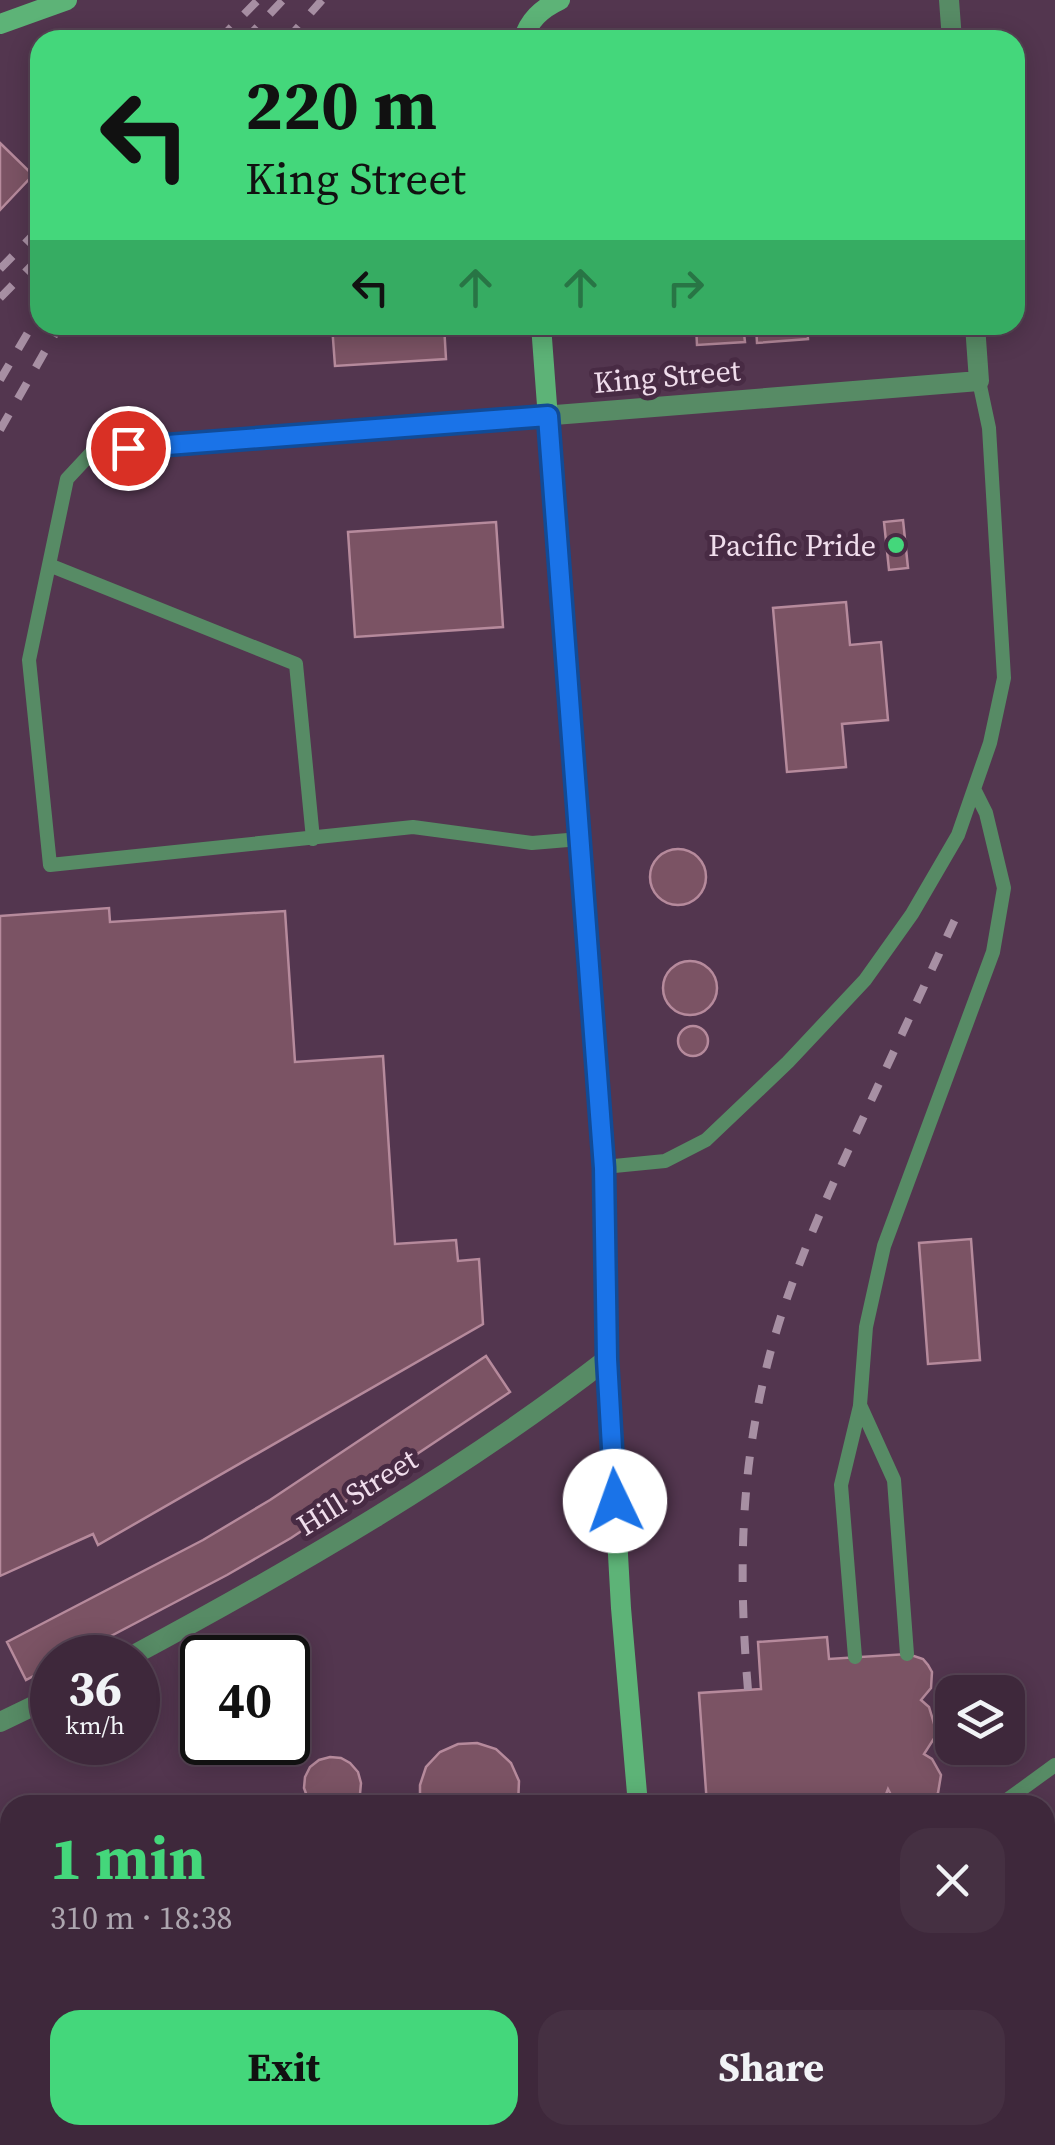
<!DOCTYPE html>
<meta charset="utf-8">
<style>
body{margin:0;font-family:"Source Serif 4",serif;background:#453042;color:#f1f3f6;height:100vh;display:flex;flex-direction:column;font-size:38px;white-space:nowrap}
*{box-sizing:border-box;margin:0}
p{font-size:32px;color:#ada6af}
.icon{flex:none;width:55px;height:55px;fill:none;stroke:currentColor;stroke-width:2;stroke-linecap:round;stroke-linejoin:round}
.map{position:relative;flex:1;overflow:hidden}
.sheet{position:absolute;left:0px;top:1795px;width:1055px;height:350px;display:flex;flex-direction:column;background:#3e283b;border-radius:30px 30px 0 0;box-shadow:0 5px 25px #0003,0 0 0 2px #574455}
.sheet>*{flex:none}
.banner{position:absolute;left:30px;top:30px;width:995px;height:305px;border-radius:30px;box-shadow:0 5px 25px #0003,0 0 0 2px #574455;background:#44d77b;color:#111;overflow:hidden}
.controls{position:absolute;left:935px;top:1675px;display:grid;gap:20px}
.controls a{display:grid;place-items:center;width:90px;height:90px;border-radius:20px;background:#3e283b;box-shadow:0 5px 25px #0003,0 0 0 2px #574455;font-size:50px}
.speed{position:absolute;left:30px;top:1635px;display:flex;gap:20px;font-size:50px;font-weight:700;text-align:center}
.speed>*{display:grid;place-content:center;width:130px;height:130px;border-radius:50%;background:#3e283b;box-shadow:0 5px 25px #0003,0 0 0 2px #574455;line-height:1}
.speed small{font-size:25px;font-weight:400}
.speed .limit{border:5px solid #111;border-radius:15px;background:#fff;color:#111}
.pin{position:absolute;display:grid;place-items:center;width:85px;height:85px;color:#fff;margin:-42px;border:5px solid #fff;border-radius:50%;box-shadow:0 2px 10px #0007}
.me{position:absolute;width:110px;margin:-55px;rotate:357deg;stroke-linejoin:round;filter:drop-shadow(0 0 8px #0008)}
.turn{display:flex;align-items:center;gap:35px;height:210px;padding:0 50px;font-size:45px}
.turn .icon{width:130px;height:130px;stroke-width:2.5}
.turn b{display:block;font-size:70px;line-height:85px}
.lanes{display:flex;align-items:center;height:95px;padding:0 50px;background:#0003;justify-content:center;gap:50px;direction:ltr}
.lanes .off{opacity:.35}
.round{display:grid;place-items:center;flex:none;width:105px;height:105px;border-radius:30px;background:#453042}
.head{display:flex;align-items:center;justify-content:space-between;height:170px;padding:0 50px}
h1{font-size:60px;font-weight:700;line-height:75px;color:#44d77b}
.button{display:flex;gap:20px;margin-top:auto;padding:20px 50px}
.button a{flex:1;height:115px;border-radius:30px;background:#44d77b;color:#111;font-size:40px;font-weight:700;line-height:115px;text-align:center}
.button a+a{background:#453042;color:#f1f3f6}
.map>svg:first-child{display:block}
</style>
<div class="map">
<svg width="1055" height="2145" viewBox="0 0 1055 2145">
<rect width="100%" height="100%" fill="#53364f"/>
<path fill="#7b5364" stroke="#b68a9c" stroke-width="2.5" d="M0 143 33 175 0 210Z
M203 325H244V331L203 334Z
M332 325H444L446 359 335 366Z
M696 325H743L745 342 697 345Z
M756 325H807L808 339 757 343Z
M899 325H922L923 330 899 332Z
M903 520 908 568 889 570 884 522Z
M496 522 503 627 355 637 348 532Z
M846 602 850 645 881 642 888 720 842 724 846 767 787 772 773 608Z
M650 877a28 28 0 1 1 56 0a28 28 0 1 1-56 0Z
M109 908 110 922 285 911 295 1062 383 1056 395 1244 456 1240 458 1261 479 1259 483 1324 98 1545 93 1534 0 1576V916Z
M663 988a27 27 0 1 1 54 0a27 27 0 1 1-54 0Z
M678 1041a15 15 0 1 1 30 0a15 15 0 1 1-30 0Z
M971 1239 980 1360 928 1364 919 1243Z
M486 1356 510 1392 291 1538 227 1575 69 1658H52V1666L26 1680 7 1642 203 1540 270 1500Z
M827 1637 829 1659 908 1654 923 1659 928 1665 932 1672 931 1688 921 1700 929 1707 935 1727V1737L924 1754 932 1759 941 1775 938 1793 925 1805 899 1803 892 1797 888 1789 885 1797 877 1805H707L699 1693 761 1689 758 1642Z
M477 1743 496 1749 511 1763 519 1781 518 1805H420V1785L426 1767 440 1752 458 1744Z
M330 1757 341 1758 350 1763 358 1772 361 1783 360 1794 353 1805H313L308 1799 304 1788 305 1777 310 1767 319 1760Z"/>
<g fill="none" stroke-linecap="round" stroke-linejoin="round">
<path stroke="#578b65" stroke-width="14" d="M180 445 94 450 67 479 29 660 50 865 413 827 532 843 580 839
M49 565 296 664 313 839
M604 1167 665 1161 706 1140 788 1062 865 980 912 914 958 835 990 743 1004 678 989 428 979 381
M907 1654 894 1480 860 1405 866 1327 884 1246 993 952 1004 888 986 813 974 789
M855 1657 841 1485 860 1406
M1000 1805 1055 1765
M824 2145 831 2135"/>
<path stroke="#578b65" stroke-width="20" d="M949 0 952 40
M180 445 979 381 975 325
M128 1658C292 1570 460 1473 607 1359
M0 1722 52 1697"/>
<path stroke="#5db377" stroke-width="20" d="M0 24 67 0
M523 40C529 20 541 9 560 0
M541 325 604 1167 607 1359 621 1608 638 1805
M667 2135 668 2145"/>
<path stroke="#a78fa3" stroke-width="8" stroke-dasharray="18 18" stroke-linecap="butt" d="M219 40 258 0
M245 40 283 0
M287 40 322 0
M0 269 40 228
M0 298 40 257
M0 380 40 312
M0 430 60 325
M748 1690C738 1571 740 1465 771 1350 793 1269 829 1192 864 1116 895 1049 926 982 957 915
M0 1862 10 1878
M0 1955 10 1971
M0 1995 10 2011
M1045 2080 1055 2054
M106 2135 114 2145
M133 2135 142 2145
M1014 2145 1019 2135"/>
</g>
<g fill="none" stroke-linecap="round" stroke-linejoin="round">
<defs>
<path id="route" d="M128 448 548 416 604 1168 607 1359 615 1501"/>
</defs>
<use href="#route" stroke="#114b97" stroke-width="25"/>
<use href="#route" stroke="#1a73e8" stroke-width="18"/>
</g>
<circle fill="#44d77b" stroke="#482b44" stroke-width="4" cx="896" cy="545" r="10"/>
<g text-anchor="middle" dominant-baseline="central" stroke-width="10" stroke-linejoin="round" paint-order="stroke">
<g font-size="30" fill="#f0ddec" stroke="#482b44">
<text transform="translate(667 376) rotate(-5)">King Street</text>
<text transform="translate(357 1492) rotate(-32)">Hill Street</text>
</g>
<g font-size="30" fill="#f0ddec" stroke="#482b44" text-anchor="end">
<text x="876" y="545">Pacific Pride</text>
</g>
</g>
</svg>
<div class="controls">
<a><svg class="icon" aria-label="layers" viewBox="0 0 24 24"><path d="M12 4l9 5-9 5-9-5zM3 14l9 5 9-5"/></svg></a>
</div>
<div class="speed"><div>36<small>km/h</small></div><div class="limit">40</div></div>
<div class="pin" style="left:128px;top:448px;background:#d93025"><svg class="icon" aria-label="arrive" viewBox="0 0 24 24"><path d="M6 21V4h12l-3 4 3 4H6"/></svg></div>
<svg class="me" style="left:615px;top:1501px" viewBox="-20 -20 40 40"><circle r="19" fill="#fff"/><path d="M0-13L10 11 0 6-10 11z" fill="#1a73e8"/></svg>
<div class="banner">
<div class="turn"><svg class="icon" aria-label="left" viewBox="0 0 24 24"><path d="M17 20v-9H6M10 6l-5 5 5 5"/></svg><div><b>220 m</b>King Street</div></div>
<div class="lanes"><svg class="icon" aria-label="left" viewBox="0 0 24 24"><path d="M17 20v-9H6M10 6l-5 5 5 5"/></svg><svg class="icon off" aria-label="ahead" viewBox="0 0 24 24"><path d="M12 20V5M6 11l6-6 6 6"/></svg><svg class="icon off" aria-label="ahead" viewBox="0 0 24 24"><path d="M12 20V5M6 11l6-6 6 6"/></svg><svg class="icon off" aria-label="right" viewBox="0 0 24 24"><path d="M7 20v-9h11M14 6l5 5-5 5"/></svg></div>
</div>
<section class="sheet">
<div class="head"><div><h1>1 min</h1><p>310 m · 18:38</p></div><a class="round"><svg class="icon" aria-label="close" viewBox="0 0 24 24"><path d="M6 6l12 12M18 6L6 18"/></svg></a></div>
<div class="button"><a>Exit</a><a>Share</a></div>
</section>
</div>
